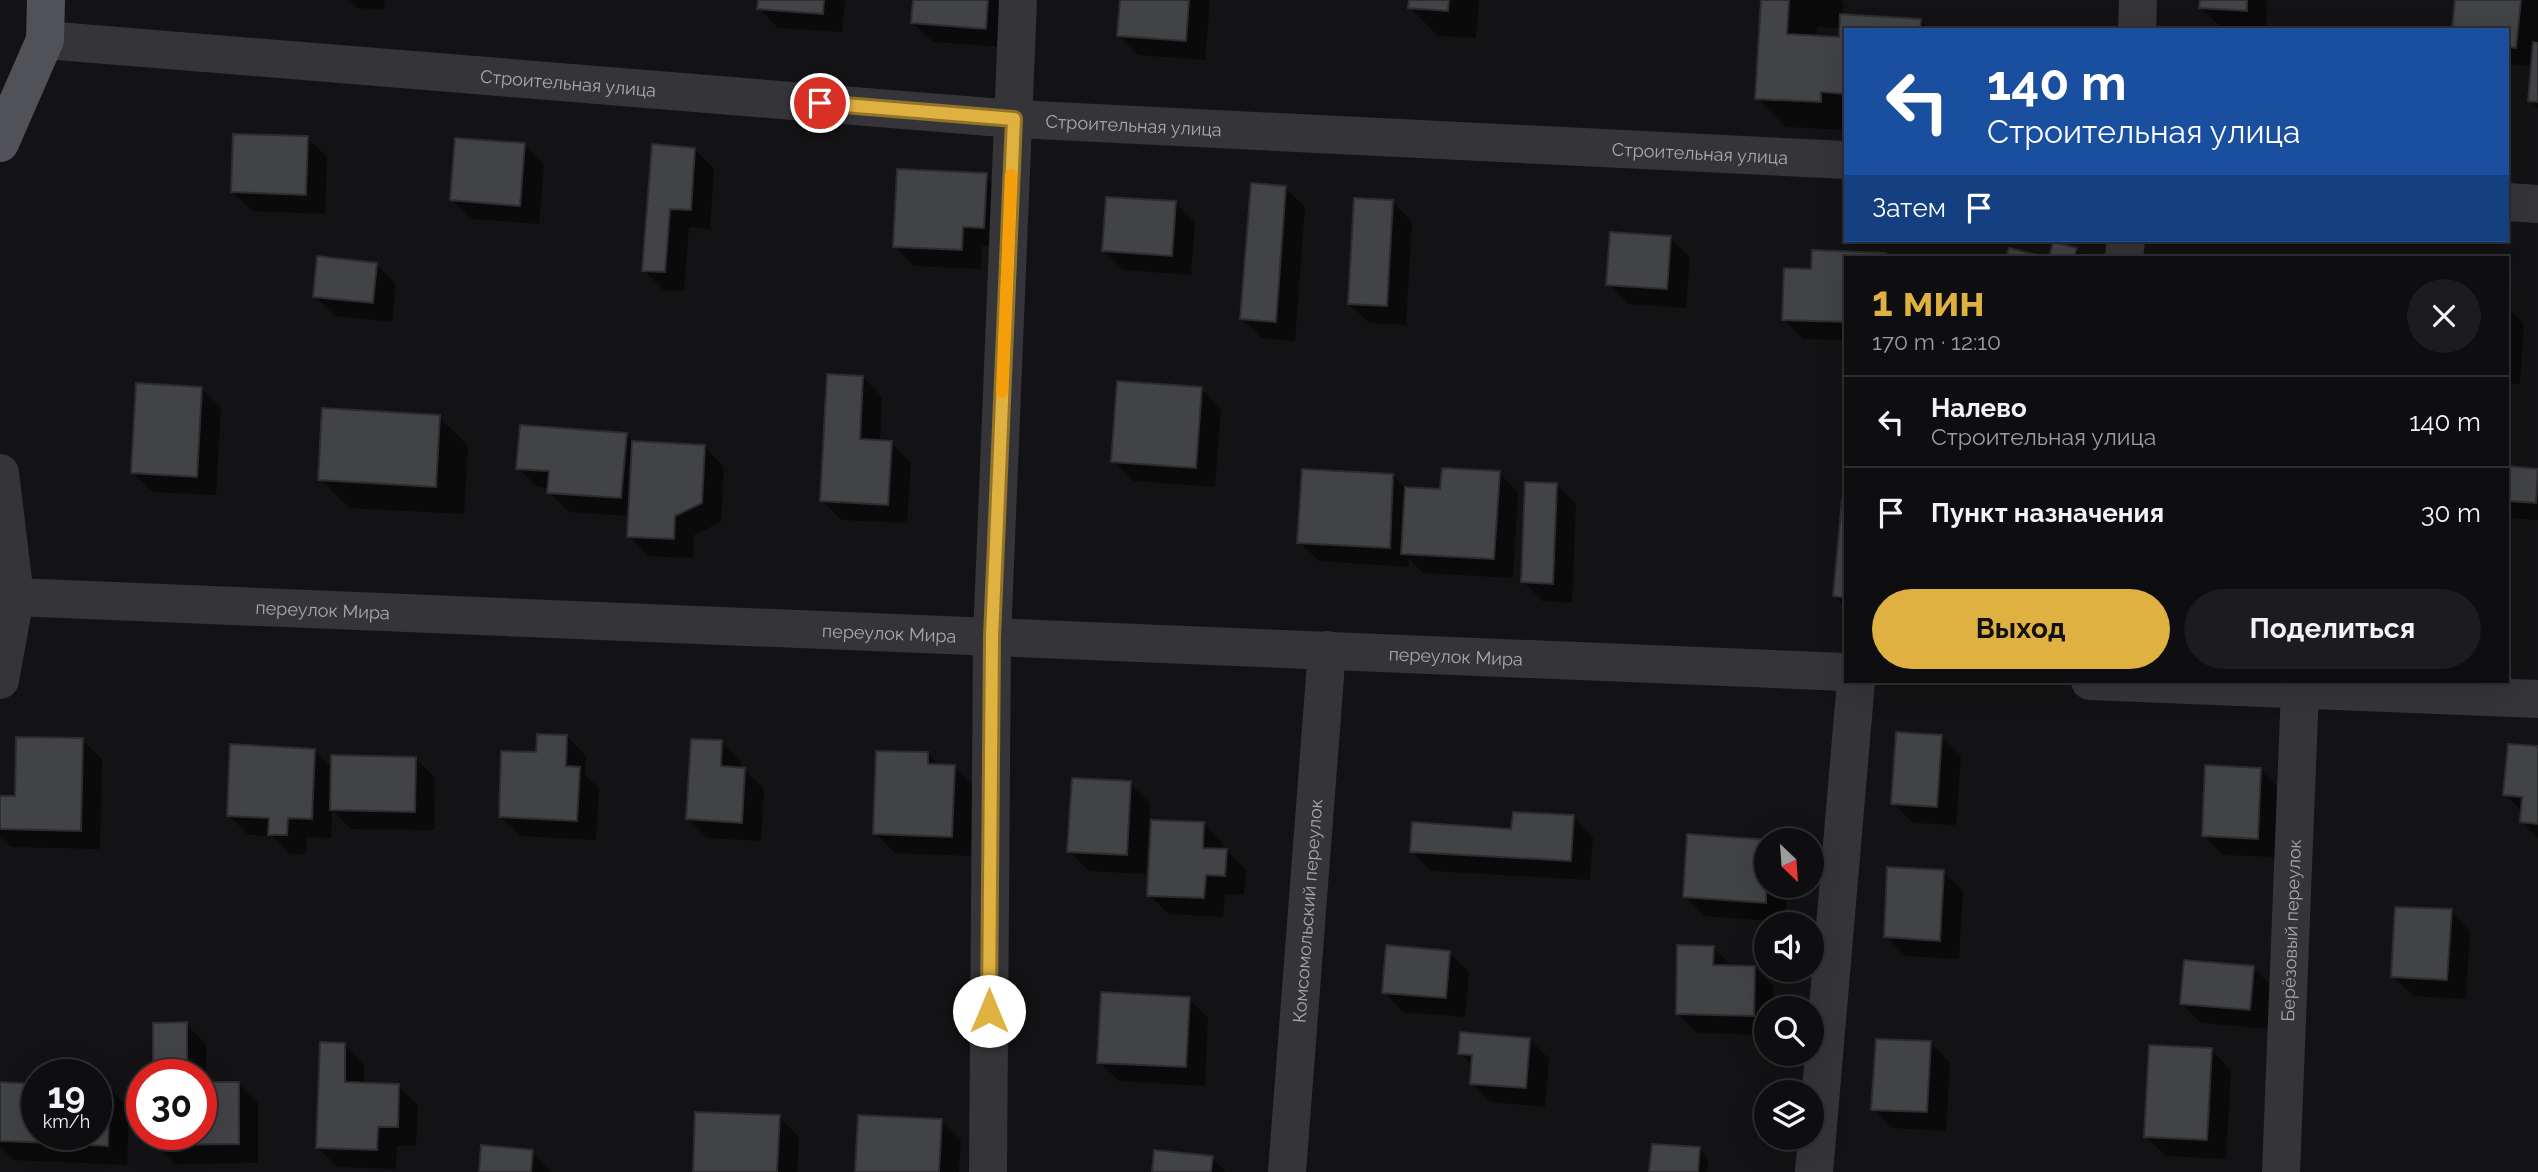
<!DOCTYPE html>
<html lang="ru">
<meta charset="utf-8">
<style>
body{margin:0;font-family:Raleway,sans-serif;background:#1c1c1e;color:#f1f3f6;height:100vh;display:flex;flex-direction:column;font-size:26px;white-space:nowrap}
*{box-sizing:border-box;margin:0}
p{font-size:23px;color:#9b9c9f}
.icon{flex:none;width:38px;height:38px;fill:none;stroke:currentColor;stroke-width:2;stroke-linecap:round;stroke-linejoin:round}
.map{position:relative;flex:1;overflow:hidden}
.sheet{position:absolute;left:1844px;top:256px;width:665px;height:427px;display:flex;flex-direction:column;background:#0e0e10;border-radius:0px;box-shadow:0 7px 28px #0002,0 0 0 2px #2e2e30}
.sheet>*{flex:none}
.top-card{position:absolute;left:1844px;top:28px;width:665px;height:214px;border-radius:0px;box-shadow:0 7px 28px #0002,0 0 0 2px #2e2e30;background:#1a4fa0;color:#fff;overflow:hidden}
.needle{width:46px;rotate:155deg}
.controls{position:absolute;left:1754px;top:828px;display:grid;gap:14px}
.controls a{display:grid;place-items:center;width:70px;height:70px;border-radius:50%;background:#0e0e10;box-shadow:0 7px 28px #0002,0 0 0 2px #2e2e30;font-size:35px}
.speed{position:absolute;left:21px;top:1059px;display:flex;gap:14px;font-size:35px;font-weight:700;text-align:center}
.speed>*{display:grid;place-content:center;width:91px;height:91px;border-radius:50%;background:#0e0e10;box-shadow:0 7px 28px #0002,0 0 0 2px #2e2e30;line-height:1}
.speed small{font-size:18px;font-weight:400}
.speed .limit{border:10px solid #d22;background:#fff;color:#111}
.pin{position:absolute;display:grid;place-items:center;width:60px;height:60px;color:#fff;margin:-30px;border:4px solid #fff;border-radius:50%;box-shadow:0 2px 7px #0007}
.me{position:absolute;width:77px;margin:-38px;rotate:0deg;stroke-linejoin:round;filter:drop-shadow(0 0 5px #0008)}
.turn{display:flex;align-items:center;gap:24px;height:147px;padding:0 28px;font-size:32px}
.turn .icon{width:91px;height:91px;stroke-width:2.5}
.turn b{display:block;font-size:49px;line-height:60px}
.then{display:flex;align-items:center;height:66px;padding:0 28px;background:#0003;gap:14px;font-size:26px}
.round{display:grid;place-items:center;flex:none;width:74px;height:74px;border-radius:37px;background:#1c1c1e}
.head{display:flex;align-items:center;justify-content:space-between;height:119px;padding:0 28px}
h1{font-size:42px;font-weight:700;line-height:52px;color:#dfb140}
.action{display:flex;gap:14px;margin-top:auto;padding:14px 28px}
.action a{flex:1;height:80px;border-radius:42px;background:#dfb140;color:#111;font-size:28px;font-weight:700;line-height:80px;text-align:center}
.action a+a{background:#1c1c1e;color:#f1f3f6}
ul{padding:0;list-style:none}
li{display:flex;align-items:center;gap:21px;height:91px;padding:0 28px;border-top:2px solid #2e2e30}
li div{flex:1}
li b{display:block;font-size:26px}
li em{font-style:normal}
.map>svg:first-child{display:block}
</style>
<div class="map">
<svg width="2538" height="1172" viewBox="0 0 2538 1172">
<rect width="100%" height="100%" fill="#131315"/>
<path fill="#0007" fill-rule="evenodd" d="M349 0H385L384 10 357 8Z
M759 0H845L842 32 778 28 759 8Z
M915 0H1008L1005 47 933 42 913 23Z
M1121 0H1210L1205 60 1138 55 1119 36Z
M1410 0H1479L1476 38 1438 36 1410 7Z
M1763 0H1841L1844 3 1843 16 1920 20 1929 30H1846V130L1786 127 1757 98ZM1817 27 1842 28 1841 39 1817 38Z
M2201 0H2267L2266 29 2221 27 2201 8Z
M2456 0H2538V109L2530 100 2532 66 2508 64V30Z
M307 138 327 157 325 214 252 211 233 192Z
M524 145 544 164 539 224 472 219 452 200Z
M694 149 714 169 710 229 689 227 684 291 663 290 644 270Z
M986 175 1006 195 1003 246H982L981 269 914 266 895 246Z
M1285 188 1305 207 1295 341 1262 338 1242 319Z
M1393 202 1412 222 1406 325 1369 323 1349 304Z
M1175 203 1195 222 1191 275 1123 270 1104 251Z
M1670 238 1690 257 1686 308 1628 304 1608 284Z
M2054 244 2076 249 2084 257H2051Z
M1813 252 1885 255 1888 257H1846V340L1803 339 1784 319 1812 271Z
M376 264 396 284 392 322 335 316 315 296Z
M2508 307 2524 324 2520 384 2508 383Z
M863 377 882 397 880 442 891 443 911 462 907 523 841 520 822 500Z
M201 388 221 408 216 495 153 492 133 473Z
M1201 389 1221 409 1215 487 1133 481 1113 461Z
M439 417 468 445 464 514 349 508 320 479Z
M626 435 634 443 705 447 724 467 721 522 694 535 693 558 648 556 629 536 630 516 569 512 549 492V488L538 487 518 468Z
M2508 468 2538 470V520L2508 518Z
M1499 473 1518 492 1513 578 1423 573 1409 559V567L1319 561 1299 542 1393 475 1406 489 1442 491Z
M1556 485 1576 504 1572 603 1542 601 1523 581Z
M1843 502H1846V608L1834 596Z
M567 736 586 756 585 775 599 788 596 840 520 836 500 817 538 754Z
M1942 737 1961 756 1956 825 1913 823 1893 803Z
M82 740 102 759 100 849 11 847 0 837V798H17Z
M722 742 741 762V769H744L764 789 761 841 707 838 688 819Z
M2538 748V838L2522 822 2523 812 2505 794Z
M314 750 333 768 415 758 435 778 434 830 351 829 332 810 331 838 307 837 306 854H290L272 836 248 835 229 815Z
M928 754 940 766 954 767 974 786 971 856 895 853 875 833Z
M2261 770 2280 789 2277 857 2223 855 2204 835Z
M1130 783 1150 803 1146 874 1089 871 1069 851Z
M1574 817 1593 837 1590 880 1431 871 1411 851Z
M1204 824 1223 843V850H1226L1246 870 1244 895 1225 894 1223 917 1169 914 1149 895Z
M1943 872 1963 891 1959 959 1905 956 1886 937Z
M1766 886H1788L1785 922 1704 916 1684 896Z
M2451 911 2470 931 2466 999 2413 996 2393 976Z
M1713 948 1733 967 1755 968 1774 987V1008H1766V1035L1697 1033 1677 1013Z
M1449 953 1469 972 1465 1017 1403 1012 1384 992Z
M2253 968 2273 987 2269 1029 2201 1023 2182 1004Z
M1189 999 1208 1018 1205 1086 1119 1081 1099 1062Z
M186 1024 206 1044V1084H239L258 1103V1163L175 1164 155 1144V1134H201V1074H155V1025Z
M1530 1039 1549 1059 1545 1107 1491 1102 1471 1083 1473 1066 1460 1053Z
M1931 1043 1950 1063 1946 1131 1893 1128 1873 1109Z
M345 1045 364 1065V1085L398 1086 418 1105 416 1146H397L396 1169 338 1167 318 1148Z
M2211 1050 2231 1070 2226 1159 2166 1156 2146 1137Z
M0 1084 37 1134H96L110 1089 129 1108 127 1165 13 1160 0 1147Z
M779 1117 799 1137 797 1172H695Z
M941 1120 961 1140 959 1172H857Z
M1699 1149 1708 1159 1707 1172H1651Z
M532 1152 552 1172H480Z
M1212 1158 1226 1172H1154Z"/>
<path fill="#424347" stroke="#2d2d30" stroke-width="2" d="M758 0H824L823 14 757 9Z
M913 0H988L986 29 911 23Z
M1120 0H1189L1186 41 1117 36Z
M1409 0H1449L1448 11 1408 8Z
M1761 0H1789L1787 34 1839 37 1840 14 1921 19 1920 30H1846V94L1821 92V102L1755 99Z
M2200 0H2247V11L2199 8Z
M2455 0H2521L2516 48 2508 47V30H2452Z
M2533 42 2538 43V102L2528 101Z
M233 134 308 136 306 195 231 192Z
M455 138 525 143 520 206 450 200Z
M652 144 695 148 691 210 670 209 665 272 642 271Z
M897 169 987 173 984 228 963 227 962 250 893 247Z
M1251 183 1286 186 1276 322 1240 319Z
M1106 197 1176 201 1172 256 1102 251Z
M1354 198 1393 200 1387 306 1348 304Z
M1610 232 1671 236 1667 289 1606 285Z
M2053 242 2077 248 2074 257H2049Z
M2009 248 2045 257H2006Z
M1812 250 1886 253V257H1846V322L1782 320 1784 268 1811 269Z
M317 256 377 263 373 303 313 297Z
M827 374 863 376 860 439 892 441 888 505 820 501Z
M1117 381 1202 387 1196 468 1111 462Z
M136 383 202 387 197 477 131 473Z
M322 408 440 415 436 487 318 480Z
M520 425 627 433 621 498 547 493 549 471 516 469Z
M632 441 705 445 702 503 675 516 674 539 627 537Z
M2508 466 2538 469 2536 503 2508 501Z
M1442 468 1500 471 1494 559 1401 554 1405 487 1440 489Z
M1302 469 1393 474 1390 548 1297 543Z
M1525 482 1557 483 1553 584 1521 582Z
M1842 500H1846V598L1833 596Z
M1896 732 1942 735 1937 807 1891 804Z
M537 734 567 735 566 766 580 767 577 821 499 817 501 751 536 752Z
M16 737 83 738 81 831 0 829V796H15Z
M691 739 722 740 721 766 745 768 742 823 686 819Z
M230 744 315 749 312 819 288 818 287 835H268L269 818 227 816Z
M2508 744 2538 746V824L2520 822 2522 797 2503 795Z
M876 751 928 752V764L955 765 952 837 873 834Z
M331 755 416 757 415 812 330 810Z
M2205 765 2261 768 2258 839 2202 836Z
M1072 778 1131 781 1127 855 1067 852Z
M1513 812 1574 815 1571 861 1410 852 1412 822 1511 829Z
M1151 820 1204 822 1203 848 1227 849 1225 876 1206 875 1204 898 1147 896Z
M1687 834 1771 840H1766V903L1683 897Z
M1887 867 1944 870 1940 941 1884 937Z
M2395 907 2452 909 2447 980 2391 977Z
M1386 945 1450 951 1446 998 1382 993Z
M1677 945 1714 946 1713 965 1755 966 1754 1016 1676 1014Z
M2184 960 2254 966 2250 1010 2180 1004Z
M1101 992 1190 997 1186 1067 1097 1063Z
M187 1022V1074H153V1023Z
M1460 1032 1530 1038 1526 1088 1470 1084 1472 1055 1458 1054Z
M1876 1039 1931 1041 1927 1112 1871 1110Z
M320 1042 345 1043V1082L399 1084 398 1127H378L377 1150 316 1148Z
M2149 1045 2212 1048 2207 1140 2144 1137Z
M0 1082 37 1084V1134H49V1143L0 1141Z
M201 1082H239V1144L153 1145V1134H201Z
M96 1086 110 1087 108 1146 50 1143V1134H96Z
M695 1112 780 1115 777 1172H693Z
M858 1115 942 1119 939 1172H855Z
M1652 1144 1700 1147 1698 1172H1649Z
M481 1145 533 1150 531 1172H479Z
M1154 1150 1213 1156 1211 1172H1152Z"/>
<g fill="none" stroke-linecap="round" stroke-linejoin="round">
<g stroke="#353539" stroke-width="38">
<path d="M2137 30 2138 0"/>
<path id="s1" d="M45 40 1014 119 1846 160"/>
<path d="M2508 202 2538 204"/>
<path d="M2124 257 2126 240"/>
<path d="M0 473 15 597 0 680"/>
<path id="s2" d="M15 597 1846 672"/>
<path d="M2090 681 2538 699"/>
<path d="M988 1172 992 637 1018 0"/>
<path id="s3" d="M1287 1172 1327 650"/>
<path d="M1814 1172 1856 681"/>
<path id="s4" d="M2281 1172 2300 689"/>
</g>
<path stroke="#515258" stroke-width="38" d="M0 143 45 40 46 0"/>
</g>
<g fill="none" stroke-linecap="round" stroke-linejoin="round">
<defs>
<path id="route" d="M820 103 1014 119 992 637 989 1011"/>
</defs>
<use href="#route" stroke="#91732a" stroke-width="18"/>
<use href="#route" stroke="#dfb140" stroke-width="12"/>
<path stroke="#f59e0b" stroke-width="12" d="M1002 392 1011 175"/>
</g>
<g text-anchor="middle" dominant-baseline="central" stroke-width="6" stroke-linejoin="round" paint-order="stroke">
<g font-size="18" fill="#a6aab4" stroke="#0e0e10">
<text stroke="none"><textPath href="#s1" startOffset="525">Строительная улица</textPath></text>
<text stroke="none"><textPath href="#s1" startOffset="1092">Строительная улица</textPath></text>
<text stroke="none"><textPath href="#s1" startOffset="1659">Строительная улица</textPath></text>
<text stroke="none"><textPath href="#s2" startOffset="308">переулок Мира</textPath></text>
<text stroke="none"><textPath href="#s2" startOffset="875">переулок Мира</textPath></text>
<text stroke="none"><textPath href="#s2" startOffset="1442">переулок Мира</textPath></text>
<text stroke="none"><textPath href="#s3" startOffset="262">Комсомольский переулок</textPath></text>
<text stroke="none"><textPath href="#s4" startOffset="242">Берёзовый переулок</textPath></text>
</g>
</g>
</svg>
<div class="controls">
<a><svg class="needle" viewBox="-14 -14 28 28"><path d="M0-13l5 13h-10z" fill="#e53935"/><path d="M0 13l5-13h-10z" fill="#9b9c9f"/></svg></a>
<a><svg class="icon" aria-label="sound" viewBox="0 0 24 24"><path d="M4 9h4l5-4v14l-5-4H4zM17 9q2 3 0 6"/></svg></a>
<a><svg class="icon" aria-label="search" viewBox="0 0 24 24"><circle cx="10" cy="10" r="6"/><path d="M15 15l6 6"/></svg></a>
<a><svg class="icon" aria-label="layers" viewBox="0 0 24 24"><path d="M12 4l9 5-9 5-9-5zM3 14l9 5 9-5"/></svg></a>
</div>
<div class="speed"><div>19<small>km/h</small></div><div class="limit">30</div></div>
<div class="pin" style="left:820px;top:103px;background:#d93025"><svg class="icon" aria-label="arrive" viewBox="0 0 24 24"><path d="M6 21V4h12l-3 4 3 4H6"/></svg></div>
<svg class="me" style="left:989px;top:1011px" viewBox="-20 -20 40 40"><circle r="19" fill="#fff"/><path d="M0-13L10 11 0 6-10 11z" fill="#dfb140"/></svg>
<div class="top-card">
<div class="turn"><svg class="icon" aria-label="left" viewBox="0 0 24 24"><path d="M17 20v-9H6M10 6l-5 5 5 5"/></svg><div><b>140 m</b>Строительная улица</div></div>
<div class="then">Затем<svg class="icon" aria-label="arrive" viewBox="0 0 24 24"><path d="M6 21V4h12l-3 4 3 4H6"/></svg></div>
</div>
<section class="sheet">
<div class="head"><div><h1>1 мин</h1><p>170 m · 12:10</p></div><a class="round"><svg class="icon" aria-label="close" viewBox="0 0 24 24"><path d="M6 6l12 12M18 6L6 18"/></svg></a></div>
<ul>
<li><svg class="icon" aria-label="left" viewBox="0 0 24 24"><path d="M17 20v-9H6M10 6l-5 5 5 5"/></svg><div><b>Налево</b><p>Строительная улица</p></div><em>140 m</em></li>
<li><svg class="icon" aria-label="arrive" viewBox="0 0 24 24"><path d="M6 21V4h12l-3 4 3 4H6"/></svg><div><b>Пункт назначения</b></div><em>30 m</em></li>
</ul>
<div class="action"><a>Выход</a><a>Поделиться</a></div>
</section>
</div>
